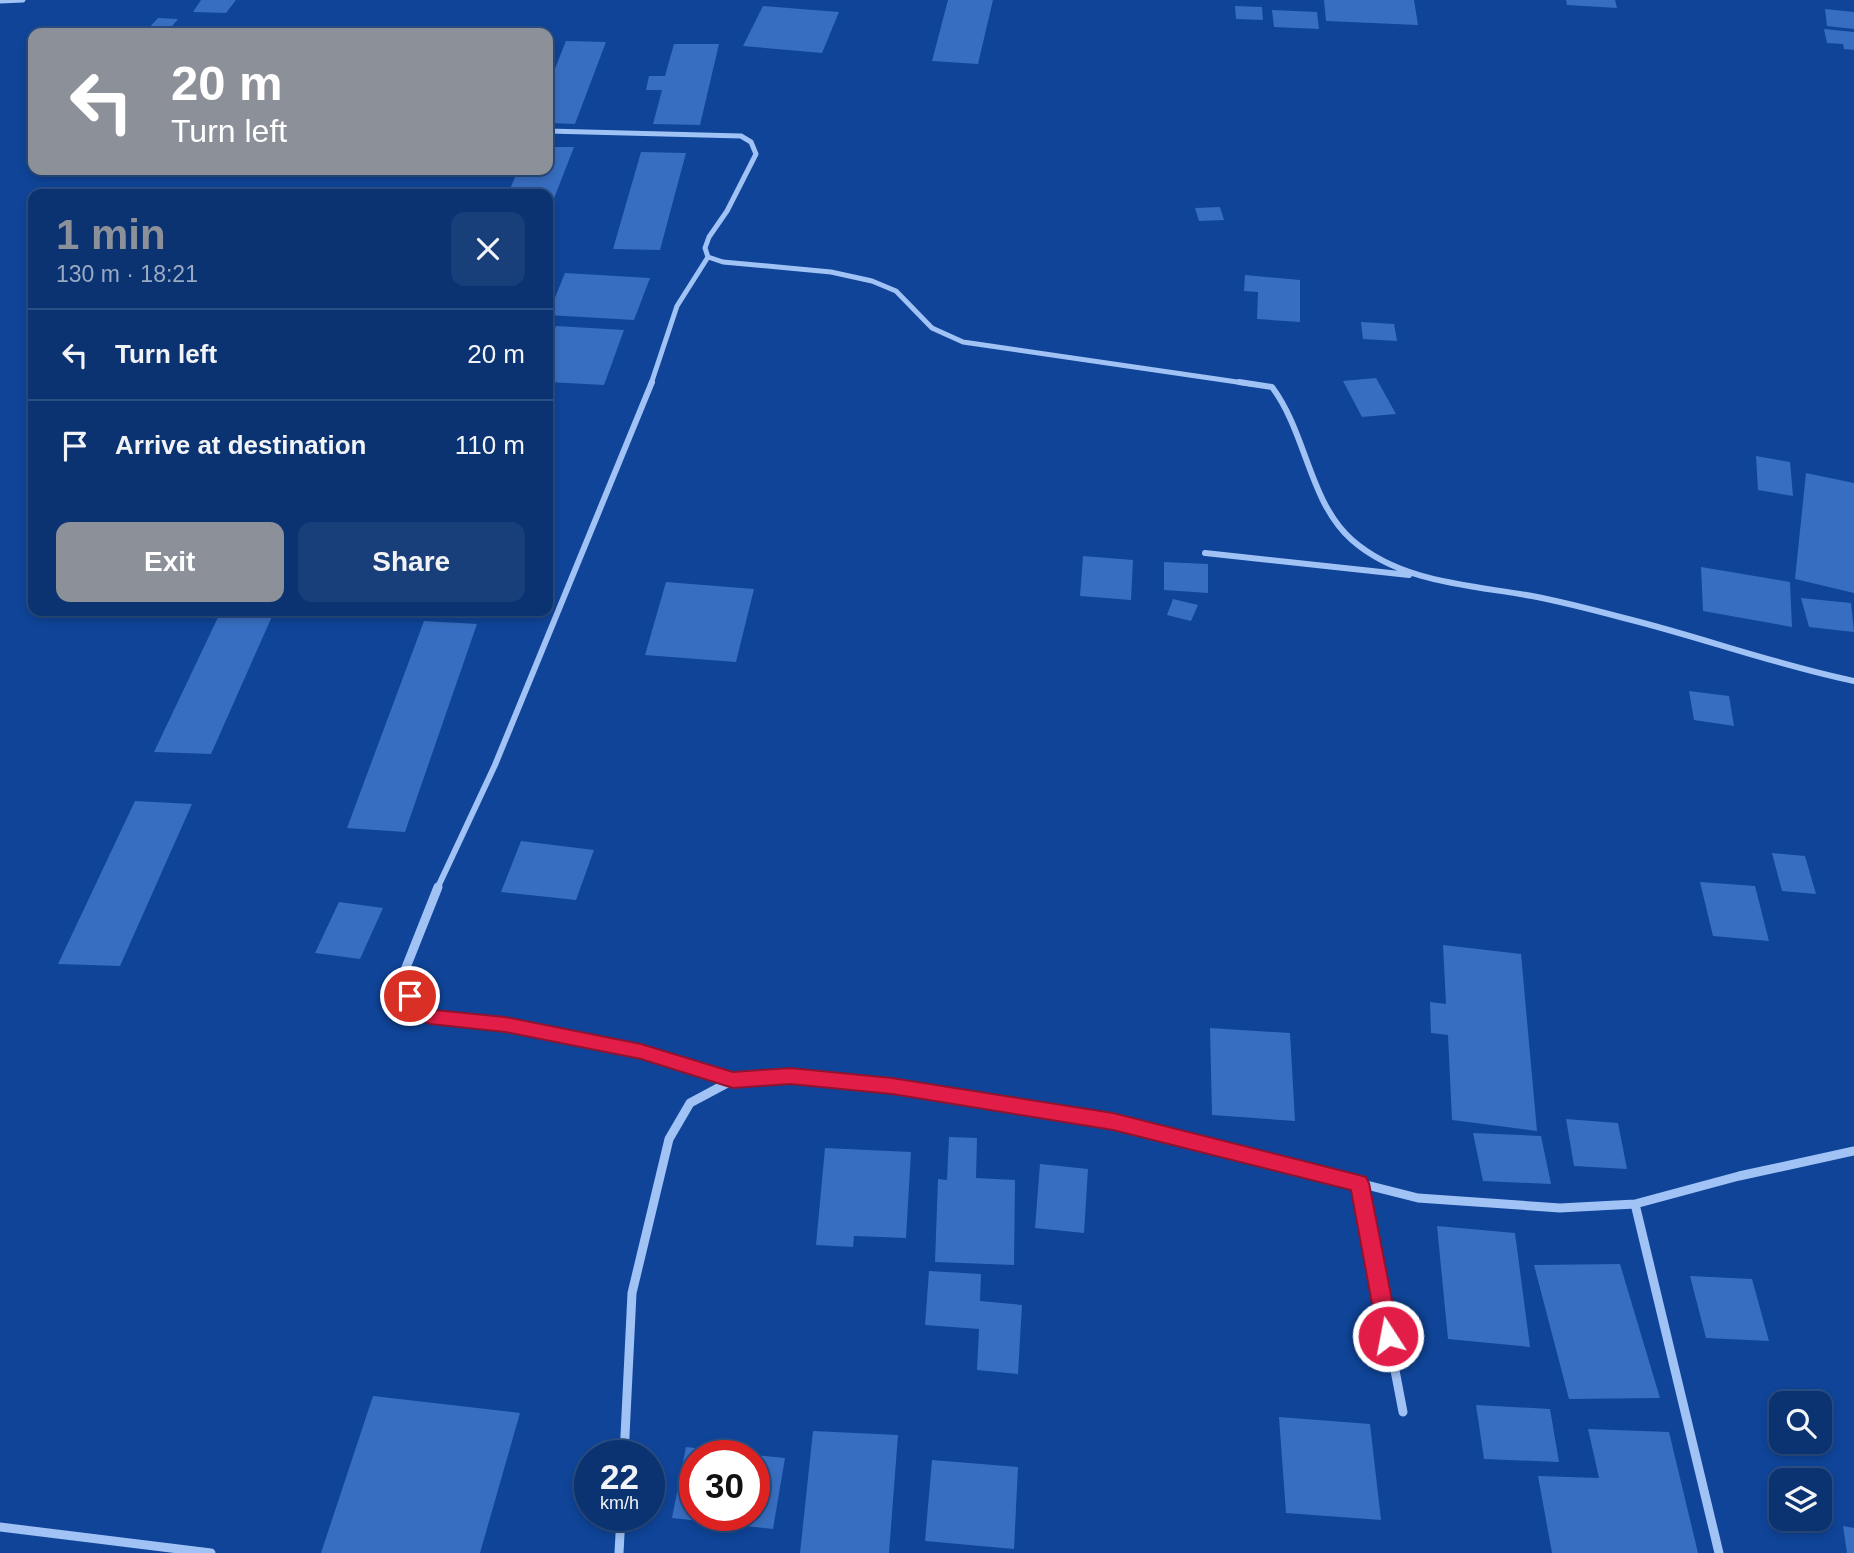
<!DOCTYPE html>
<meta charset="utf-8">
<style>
body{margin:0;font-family:Helvetica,sans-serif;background:#193f7a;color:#f1f3f6;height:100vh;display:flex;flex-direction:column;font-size:26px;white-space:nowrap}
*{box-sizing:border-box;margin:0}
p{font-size:23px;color:#9aaac4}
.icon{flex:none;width:38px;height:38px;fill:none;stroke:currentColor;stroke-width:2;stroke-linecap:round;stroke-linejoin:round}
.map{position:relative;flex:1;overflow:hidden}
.details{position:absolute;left:28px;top:189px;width:525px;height:427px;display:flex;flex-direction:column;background:#0b3372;border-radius:14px;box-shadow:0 4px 10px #0003,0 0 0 2px #2b4e84}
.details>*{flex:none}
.top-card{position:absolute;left:28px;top:28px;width:525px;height:147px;border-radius:14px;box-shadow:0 4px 10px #0003,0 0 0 2px #2b4e84;background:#8c9099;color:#fff;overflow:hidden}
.buttons{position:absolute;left:1769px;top:1391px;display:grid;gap:14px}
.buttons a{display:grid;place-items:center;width:63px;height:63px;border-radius:14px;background:#0b3372;box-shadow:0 4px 10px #0003,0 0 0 2px #2b4e84;font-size:35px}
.speed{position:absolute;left:574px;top:1440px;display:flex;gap:14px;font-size:35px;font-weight:700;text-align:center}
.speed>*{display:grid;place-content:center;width:91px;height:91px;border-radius:50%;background:#0b3372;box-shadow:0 4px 10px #0003,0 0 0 2px #2b4e84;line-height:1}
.speed small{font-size:18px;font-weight:400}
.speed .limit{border:10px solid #d22;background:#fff;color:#111}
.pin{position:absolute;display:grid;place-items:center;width:60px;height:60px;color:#fff;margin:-30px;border:4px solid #fff;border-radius:50%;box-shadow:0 2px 7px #0007}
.me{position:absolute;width:77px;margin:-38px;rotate:349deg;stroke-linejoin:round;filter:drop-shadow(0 0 5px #0008)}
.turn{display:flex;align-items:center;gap:24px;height:147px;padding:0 28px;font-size:32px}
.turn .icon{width:91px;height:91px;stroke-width:2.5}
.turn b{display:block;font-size:49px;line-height:60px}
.round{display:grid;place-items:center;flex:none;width:74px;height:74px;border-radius:14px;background:#193f7a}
.overview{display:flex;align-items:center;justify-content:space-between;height:119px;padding:0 28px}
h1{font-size:42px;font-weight:700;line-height:52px;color:#8c9099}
.button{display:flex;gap:14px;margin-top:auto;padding:14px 28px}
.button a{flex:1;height:80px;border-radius:14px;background:#8c9099;color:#fff;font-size:28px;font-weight:700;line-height:80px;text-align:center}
.button a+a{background:#193f7a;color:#f1f3f6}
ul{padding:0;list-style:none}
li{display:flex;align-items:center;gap:21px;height:91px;padding:0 28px;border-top:2px solid #2b4e84}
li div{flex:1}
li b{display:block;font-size:26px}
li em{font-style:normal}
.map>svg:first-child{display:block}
</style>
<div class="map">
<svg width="1854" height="1553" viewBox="0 0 1854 1553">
<rect width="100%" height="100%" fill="#0f4498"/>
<path fill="#386ec1" d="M201 0H236L226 13 193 12Z
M948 0H993L978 64 932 61Z
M1324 0H1414L1418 25 1326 21Z
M1566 0H1615L1617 8 1567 5Z
M763 6 839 12 822 53 743 46Z
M1235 6 1262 7 1263 20 1236 19Z
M1825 9 1854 12V29L1827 26Z
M1272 10 1317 12 1319 29 1274 27Z
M158 18 178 19 168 31 147 30Z
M1824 29 1854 32V50L1844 49 1843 44 1827 43Z
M566 41 606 42 575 124 548 123V86Z
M674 44H719L700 125 653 124 662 90H646L649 76H665Z
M548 147H574L548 214V194H508L518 170H548Z
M641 152 686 153 660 250 613 249Z
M1220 207 1224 220 1199 221 1195 208Z
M565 273 650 278 634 320 548 315Z
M1245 275 1300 280V322L1257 319 1258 292 1244 291Z
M1361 322 1394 324 1397 341 1363 339Z
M556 326 624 330 604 385 548 382V344Z
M1376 378 1396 414 1362 417 1343 381Z
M1756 456 1790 462 1793 496 1758 490Z
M1806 473 1854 483V593L1795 579Z
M1083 556 1133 560 1131 600 1080 596Z
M1164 562 1208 564V593L1164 590Z
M1701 567 1790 582 1792 627 1703 611Z
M666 582 754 589 736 662 645 655Z
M1801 598 1851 603 1854 632 1809 627Z
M1173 599 1198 605 1191 621 1167 615Z
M221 611 274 612 211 754 154 752Z
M424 621 477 624 405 832 347 828Z
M1689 691 1729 696 1734 726 1694 720Z
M135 801 192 804 120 966 58 964Z
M521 841 594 850 576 900 501 892Z
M1772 853 1805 856 1816 894 1782 891Z
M1700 882 1755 886 1769 941 1713 936Z
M339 902 383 908 360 959 315 953Z
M1443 945 1521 954 1537 1131 1452 1120 1448 1035 1431 1033 1430 1002 1446 1004Z
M1210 1028 1290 1033 1295 1121 1212 1115Z
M1566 1119 1618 1123 1627 1169 1574 1166Z
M1473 1133 1541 1136 1551 1184 1483 1181Z
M949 1137 977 1138 976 1178 1015 1180 1014 1265 935 1262 938 1179 947 1180Z
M825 1148 911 1152 906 1238 854 1236 853 1247 816 1245Z
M1040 1164 1088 1169 1084 1233 1035 1228Z
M1437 1226 1515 1233 1530 1347 1448 1339Z
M1620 1264 1660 1398 1569 1399 1534 1265Z
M929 1271 981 1274 980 1301 1022 1305 1018 1374 977 1370 979 1329 925 1325Z
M1690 1276 1752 1279 1769 1341 1706 1338Z
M373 1396 520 1413 480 1553H321Z
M1476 1405 1550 1409 1559 1462 1484 1459Z
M1279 1417 1370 1424 1381 1520 1286 1513Z
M1588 1429 1669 1432 1698 1553H1552L1538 1476 1599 1478Z
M813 1431 898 1435 889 1553H800Z
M686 1447 750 1454 695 1456V1516H754V1455L785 1458 773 1529 672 1518Z
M932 1460 1018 1467 1014 1549 925 1541Z
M1843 1526 1854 1528V1553H1847Z"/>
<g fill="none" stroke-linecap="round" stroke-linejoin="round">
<path stroke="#a0c2f5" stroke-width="5" d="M0 1 23 0
M548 131 741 136 751 142 756 154 727 211 709 237 705 248 708 257 723 262 831 272 872 281 896 291 932 328 963 342 1251 384
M651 384 677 306 708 257"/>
<path stroke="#a0c2f5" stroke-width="6" d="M1239 382 1272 387C1307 434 1309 502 1352 540 1401 583 1471 585 1532 596 1563 602 1594 610 1624 618 1701 637 1776 665 1854 681
M1205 553 1409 575
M437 889 495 765 652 382"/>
<path stroke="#a0c2f5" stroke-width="9" d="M438 887 403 975 410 996 430 1017 505 1025 641 1052 733 1080
M1359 1183 1403 1412
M1635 1204 1719 1553
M624 1456 632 1293 669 1139 690 1103 733 1080 790 1076 892 1086 1113 1121 1418 1198 1560 1208 1635 1204 1739 1176 1854 1151
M0 1527 211 1553
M619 1553 621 1516"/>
</g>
<path fill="#e11d48" stroke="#92132f" stroke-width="2" d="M410 989 416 991 435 1010 505 1017 641 1044 733 1072 790 1068 892 1078 1113 1113 1359 1175 1366 1177 1369 1183 1399 1336 1396 1343 1388 1346 1381 1343 1378 1336 1351 1190 1113 1130 892 1094 790 1084 733 1088 641 1059 505 1032 430 1024C419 1020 406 1007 401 996L404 991Z"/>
</svg>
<div class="buttons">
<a><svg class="icon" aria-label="search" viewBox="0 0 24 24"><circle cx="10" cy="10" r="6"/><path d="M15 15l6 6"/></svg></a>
<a><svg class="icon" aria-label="layers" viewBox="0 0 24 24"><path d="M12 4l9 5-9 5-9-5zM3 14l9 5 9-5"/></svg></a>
</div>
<div class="speed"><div>22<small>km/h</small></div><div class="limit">30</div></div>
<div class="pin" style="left:410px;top:996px;background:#d93025"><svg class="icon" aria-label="arrive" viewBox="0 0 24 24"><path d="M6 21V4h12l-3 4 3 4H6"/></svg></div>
<svg class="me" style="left:1388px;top:1336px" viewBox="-20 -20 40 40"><circle r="17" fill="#e11d48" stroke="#fff" stroke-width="3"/><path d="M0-11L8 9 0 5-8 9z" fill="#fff"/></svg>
<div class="top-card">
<div class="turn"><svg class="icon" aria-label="left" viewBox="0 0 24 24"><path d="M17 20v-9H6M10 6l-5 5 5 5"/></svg><div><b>20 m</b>Turn left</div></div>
</div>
<section class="details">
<div class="overview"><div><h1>1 min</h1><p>130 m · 18:21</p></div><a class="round"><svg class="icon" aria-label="close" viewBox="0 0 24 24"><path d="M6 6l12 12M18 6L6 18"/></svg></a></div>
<ul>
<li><svg class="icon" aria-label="left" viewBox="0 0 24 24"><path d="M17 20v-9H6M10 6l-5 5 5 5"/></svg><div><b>Turn left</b></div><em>20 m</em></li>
<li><svg class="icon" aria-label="arrive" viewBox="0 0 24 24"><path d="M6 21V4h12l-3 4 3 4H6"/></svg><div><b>Arrive at destination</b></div><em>110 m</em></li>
</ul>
<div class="button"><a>Exit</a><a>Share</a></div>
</section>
</div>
